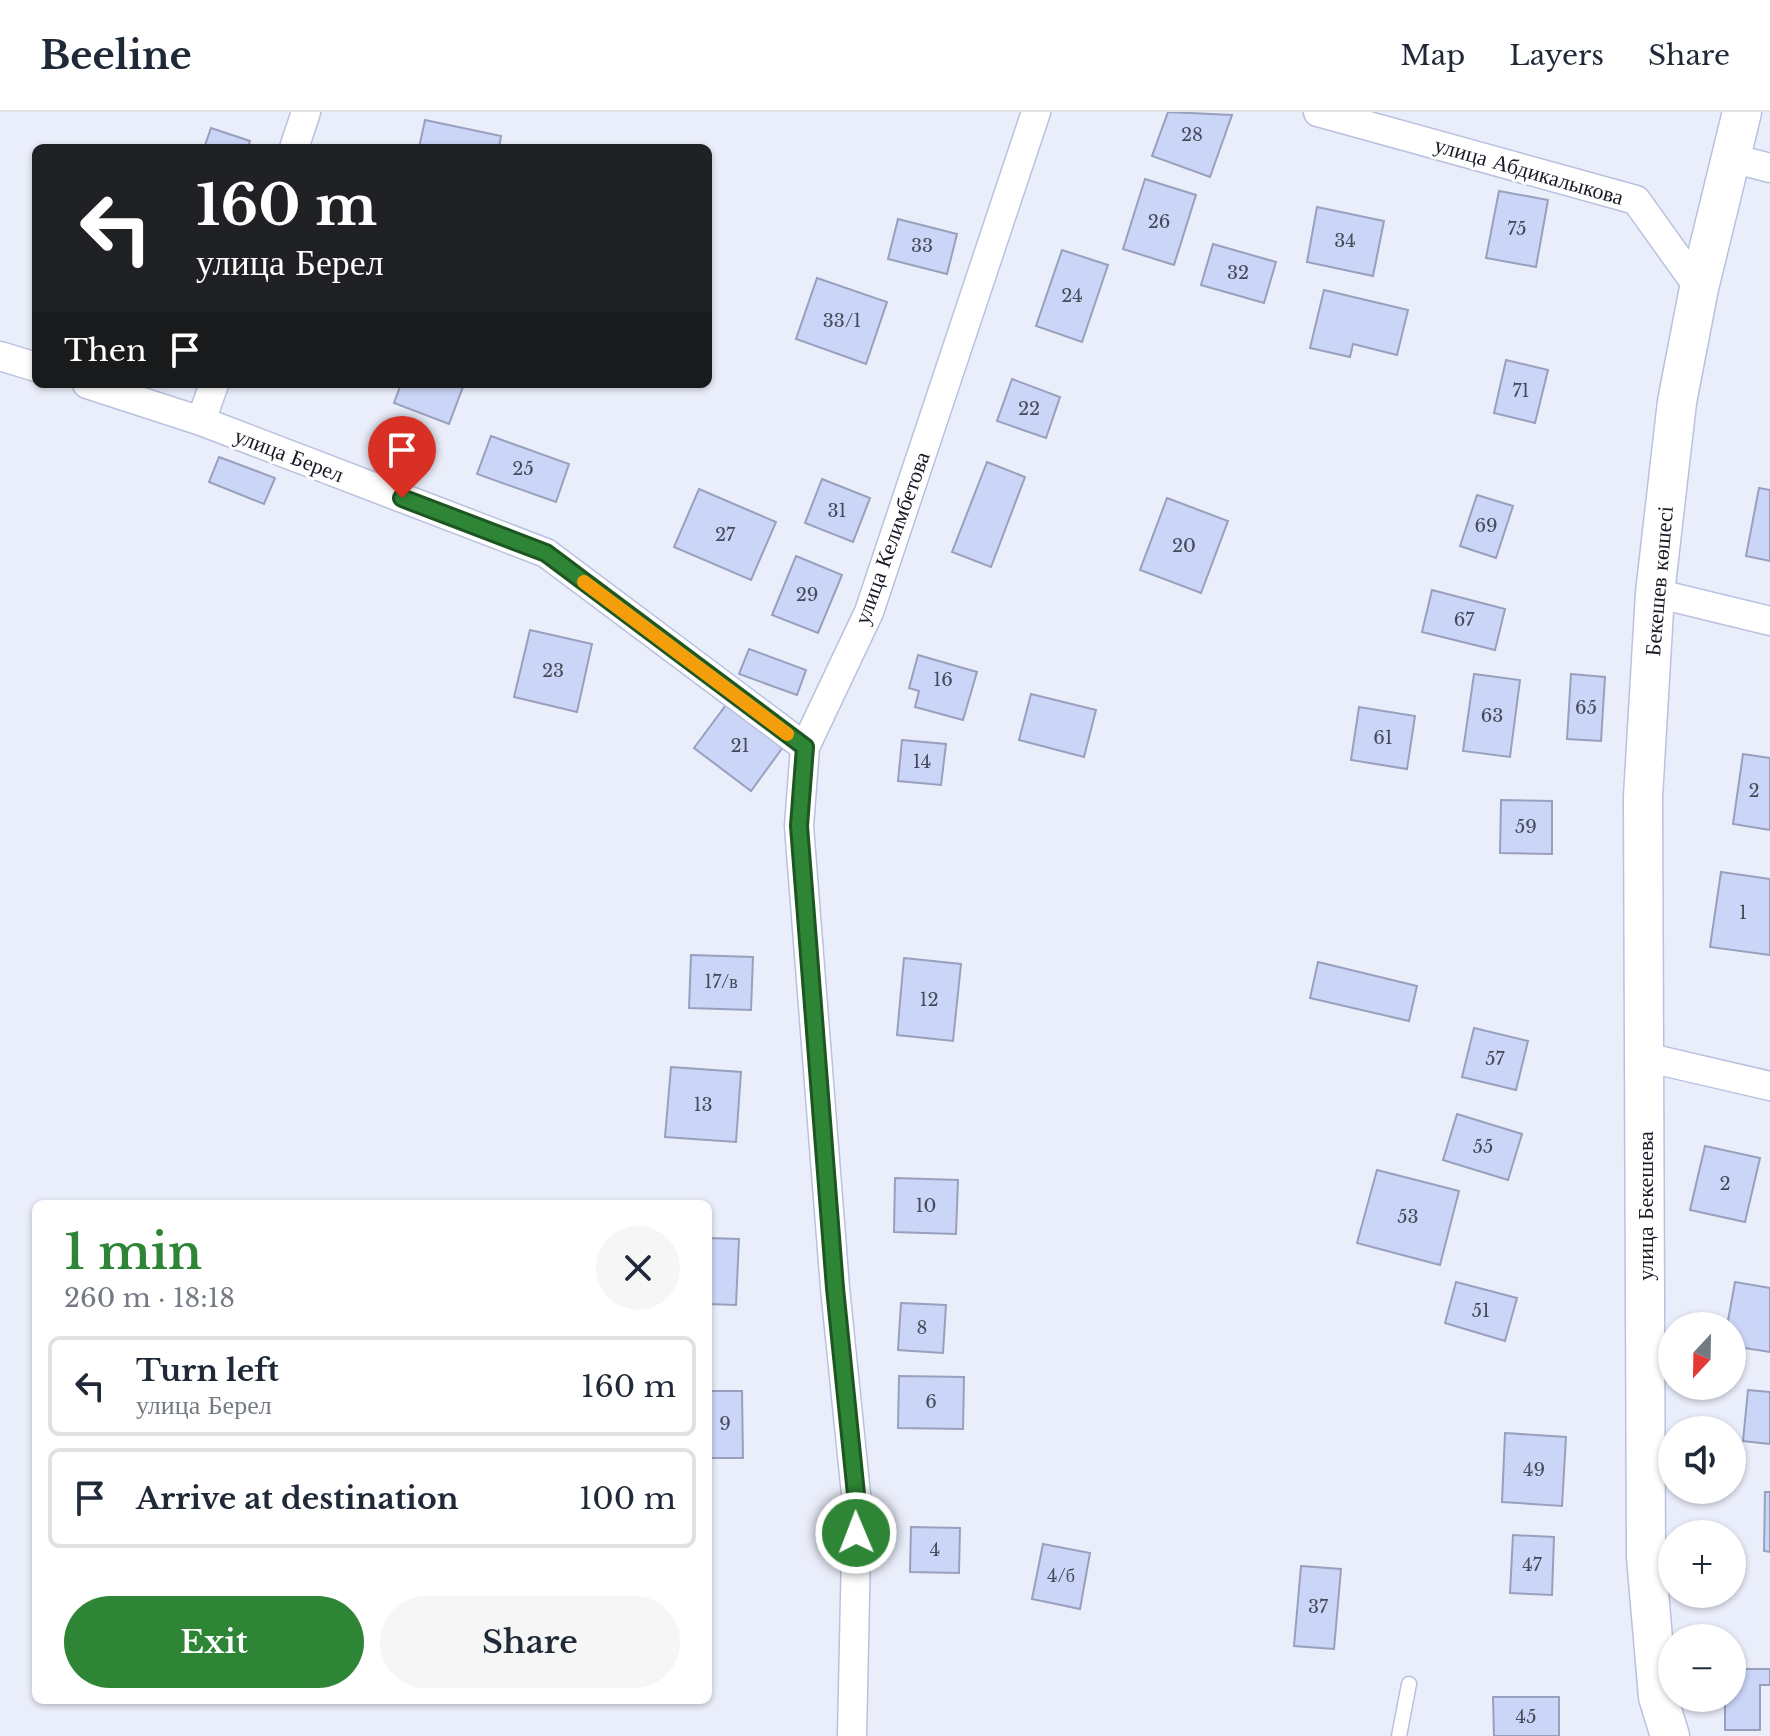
<!DOCTYPE html>
<meta charset="utf-8">
<style>
body{margin:0;font-family:"Libre Baskerville",serif;background:#f6f6f7;color:#1f2937;height:100vh;display:flex;flex-direction:column;font-size:30px;white-space:nowrap}
*{box-sizing:border-box;margin:0}
p{font-size:26px;color:#747a83}
.icon{flex:none;width:44px;height:44px;fill:none;stroke:currentColor;stroke-width:2;stroke-linecap:round;stroke-linejoin:round}
.map{position:relative;flex:1;overflow:hidden}
.panel{position:absolute;left:32px;top:1088px;width:680px;height:504px;display:flex;flex-direction:column;background:#fff;border-radius:12px;box-shadow:0 2px 6px #0004}
.panel>*{flex:none}
.guide{position:absolute;left:32px;top:32px;width:680px;height:244px;border-radius:12px;box-shadow:0 2px 6px #0004;background:#202124;color:#fff;overflow:hidden}
.needle{width:52px;rotate:202deg}
.controls{position:absolute;left:1658px;top:1200px;display:grid;gap:16px}
.controls a{display:grid;place-items:center;width:88px;height:88px;border-radius:50%;background:#fff;box-shadow:0 2px 6px #0004;font-size:40px}
.pin{position:absolute;display:grid;place-items:center;width:68px;height:68px;color:#fff;margin:-82px -34px;border-radius:50% 50% 50% 0;rotate:-45deg;box-shadow:0 0 8px #0007}
.pin .icon{rotate:45deg}
.me{position:absolute;width:88px;margin:-44px;rotate:359deg;stroke-linejoin:round;filter:drop-shadow(0 0 6px #0008)}
.turn{display:flex;align-items:center;gap:28px;height:168px;padding:0 32px;font-size:36px}
.turn .icon{width:104px;height:104px;stroke-width:2.5}
.turn b{display:block;font-size:56px;line-height:68px}
.then{display:flex;align-items:center;height:76px;padding:0 32px;background:#0003;gap:16px;font-size:30px}
.round{display:grid;place-items:center;flex:none;width:84px;height:84px;border-radius:42px;background:#f6f6f7}
.summary{display:flex;align-items:center;justify-content:space-between;height:136px;padding:0 32px}
h1{font-size:48px;font-weight:600;line-height:60px;color:#2d8535}
.action{display:flex;gap:16px;margin-top:auto;padding:16px 32px}
.action a{flex:1;height:92px;border-radius:48px;background:#2d8535;color:#fff;font-size:32px;font-weight:600;line-height:92px;text-align:center}
.action a+a{background:#f6f6f7;color:#1f2937}
ul{padding:0;list-style:none}
li{display:flex;align-items:center;gap:24px;height:100px;margin:0 16px 12px;padding:0 16px;border:4px solid #e0e1e3;border-radius:12px}
li div{flex:1}
li b{display:block;font-size:30px}
li em{font-style:normal}
header{display:flex;align-items:center;gap:48px;box-sizing:border-box;height:112px;padding:0 40px;background:#fff;border-bottom:2px solid #e0e1e3}
header strong{font-size:38px}
nav{display:flex;gap:44px;margin-inline-start:auto;font-size:28px}
.map>svg:first-child{display:block}
</style>
<header>
<strong>Beeline</strong>
<nav><a>Map</a><a>Layers</a><a>Share</a></nav>
</header>
<div class="map">
<svg width="1770" height="1624" viewBox="0 0 1770 1624">
<rect width="100%" height="100%" fill="#eaeefa"/>
<path fill="#cbd5f7" stroke="#98a0bd" stroke-width="2" d="M1168 0 1232 3 1210 65 1152 44Z
M425 8 501 24 499 36H419Z
M211 16 250 29 248 36H204Z
M1145 67 1196 83 1174 153 1123 137Z
M1499 79 1548 88 1536 155 1486 146Z
M1317 95 1384 109 1373 164 1307 150Z
M898 107 957 122 947 162 888 147Z
M1213 132 1276 150 1264 191 1201 173Z
M1062 138 1108 153 1082 230 1036 214Z
M817 166 887 190 866 252 796 227Z
M1324 178 1408 198 1397 243 1353 232 1350 245 1310 236Z
M1506 248 1548 258 1535 311 1494 301Z
M1012 267 1060 285 1046 326 997 309Z
M401 272H464L449 312 394 291Z
M491 324 569 352 556 390 477 362Z
M219 345 275 366 264 392 209 370Z
M987 350 1025 365 991 455 952 440Z
M822 367 870 386 853 430 805 411Z
M1759 376 1770 378V449L1746 444Z
M699 377 776 410 751 468 674 435Z
M1477 383 1513 394 1496 446 1460 434Z
M1167 386 1228 409 1201 481 1140 458Z
M796 444 842 463 818 521 772 503Z
M1432 478 1505 497 1495 538 1422 520Z
M530 518 592 532 577 600 514 585Z
M749 537 806 558 797 583 739 562Z
M918 543 977 560 963 608 915 595 919 579 909 576Z
M1474 562 1520 568 1510 645 1463 639Z
M1571 562 1605 565 1601 629 1567 627Z
M1031 582 1096 598 1084 645 1019 628Z
M729 589 786 631 751 679 694 636Z
M1359 595 1415 604 1407 657 1351 648Z
M902 628 946 632 941 673 898 669Z
M1743 642 1770 646V718L1733 712Z
M1501 688 1552 689V742L1500 741Z
M1721 760 1770 767V843L1710 835Z
M691 843 753 845 751 898 689 896Z
M904 846 961 852 953 929 897 923Z
M1318 850 1417 874 1409 909 1310 886Z
M1474 916 1528 929 1516 978 1462 965Z
M671 955 741 960 736 1030 665 1025Z
M1457 1002 1522 1022 1508 1068 1443 1048Z
M1705 1034 1760 1046 1745 1110 1690 1098Z
M1377 1058 1459 1079 1440 1153 1357 1131Z
M895 1066 958 1068 956 1122 894 1120Z
M708 1126 739 1127 736 1193 708 1192Z
M1456 1170 1517 1186 1505 1229 1445 1211Z
M1735 1170 1770 1176V1240L1732 1234V1214H1727Z
M901 1191 946 1193 943 1241 898 1238Z
M899 1264 964 1265 963 1317 898 1316Z
M1748 1278 1770 1280V1332L1743 1329Z
M708 1279H742L743 1346H708Z
M1505 1321 1566 1325 1562 1394 1502 1390Z
M1765 1380H1770V1440L1764 1439Z
M911 1415 960 1416 959 1461 910 1460Z
M1513 1423 1554 1425 1552 1483 1510 1481Z
M1043 1432 1090 1441 1080 1497 1032 1487Z
M1301 1454 1341 1457 1334 1537 1294 1534Z
M1732 1557H1770V1573H1760V1618H1725V1586H1732Z
M1493 1585H1559V1624H1494Z"/>
<g fill="none" stroke-linecap="round" stroke-linejoin="round">
<defs>
<path id="lane" d="M1399 1624 1409 1572"/>
<path id="street" d="M1318 0 1636 88 1699 176
M294 36 306 0
M1731 46 1770 56
M0 244 36 255
M87 272 201 309 546 441 805 635
M201 309 214 272
M1655 481 1770 509
M1645 945 1770 974
M852 1624 857 1392 835 1176 799 714 805 635 869 500 1036 0"/>
<path id="secondary" d="M1670 1624 1658 1585 1646 1445 1643 685 1655 481 1677 290 1699 176 1742 0"/>
</defs>
<use href="#lane" stroke="#b9c1df" stroke-width="17"/>
<use href="#street" stroke="#b9c1df" stroke-width="31"/>
<use href="#secondary" stroke="#b9c1df" stroke-width="41"/>
<use href="#lane" stroke="#fff" stroke-width="14"/>
<use href="#street" stroke="#fff" stroke-width="28"/>
<use href="#secondary" stroke="#fff" stroke-width="38"/>
</g>
<g fill="none" stroke-linecap="round" stroke-linejoin="round">
<defs>
<path id="route" d="M402 386 546 441 805 635 799 714 835 1176 857 1392 856 1421"/>
</defs>
<use href="#route" stroke="#1d5622" stroke-width="20"/>
<use href="#route" stroke="#2d8535" stroke-width="14"/>
<path stroke="#f59e0b" stroke-width="14" d="M584 470 787 622"/>
</g>
<g text-anchor="middle" dominant-baseline="central" stroke-width="6" stroke-linejoin="round" paint-order="stroke">
<g font-size="18" fill="#454a5a">
<text x="1192" y="23">28</text>
<text x="1159" y="110">26</text>
<text x="1517" y="117">75</text>
<text x="1345" y="129">34</text>
<text x="922" y="134">33</text>
<text x="1238" y="161">32</text>
<text x="1072" y="184">24</text>
<text x="842" y="209">33/1</text>
<text x="1521" y="279">71</text>
<text x="1029" y="297">22</text>
<text x="523" y="357">25</text>
<text x="837" y="399">31</text>
<text x="1486" y="414">69</text>
<text x="725" y="423">27</text>
<text x="1184" y="434">20</text>
<text x="807" y="483">29</text>
<text x="1464" y="508">67</text>
<text x="553" y="559">23</text>
<text x="943" y="568">16</text>
<text x="1586" y="596">65</text>
<text x="1492" y="604">63</text>
<text x="1383" y="626">61</text>
<text x="740" y="634">21</text>
<text x="922" y="650">14</text>
<text x="1754" y="679">2</text>
<text x="1526" y="715">59</text>
<text x="1743" y="801">1</text>
<text x="721" y="870">17/в</text>
<text x="929" y="888">12</text>
<text x="1495" y="947">57</text>
<text x="703" y="993">13</text>
<text x="1483" y="1035">55</text>
<text x="1725" y="1072">2</text>
<text x="926" y="1094">10</text>
<text x="1408" y="1105">53</text>
<text x="1481" y="1199">51</text>
<text x="922" y="1216">8</text>
<text x="931" y="1290">6</text>
<text x="725" y="1312">9</text>
<text x="1534" y="1358">49</text>
<text x="935" y="1438">4</text>
<text x="1532" y="1453">47</text>
<text x="1061" y="1464">4/б</text>
<text x="1318" y="1495">37</text>
<text x="1526" y="1605">45</text>
</g>
<g font-size="22" fill="#181b26" stroke="#fff">
<text transform="translate(1529 59) rotate(16)">улица Абдикалыкова</text>
<text transform="translate(289 343) rotate(21)">улица Берел</text>
<text transform="translate(892 426) rotate(-70)">улица Келимбетова</text>
<text transform="translate(1659 469) rotate(-85)">Бекешев көшесі</text>
<text transform="translate(1645 1094) rotate(-90)">улица Бекешева</text>
</g>
</g>
</svg>
<div class="controls">
<a><svg class="needle" viewBox="-14 -14 28 28"><path d="M0-13l5 13h-10z" fill="#e53935"/><path d="M0 13l5-13h-10z" fill="#747a83"/></svg></a>
<a><svg class="icon" aria-label="sound" viewBox="0 0 24 24"><path d="M4 9h4l5-4v14l-5-4H4zM17 9q2 3 0 6"/></svg></a>
<a>+</a>
<a>−</a>
</div>
<div class="pin" style="left:402px;top:386px;background:#d93025"><svg class="icon" aria-label="arrive" viewBox="0 0 24 24"><path d="M6 21V4h12l-3 4 3 4H6"/></svg></div>
<svg class="me" style="left:856px;top:1421px" viewBox="-20 -20 40 40"><circle r="17" fill="#2d8535" stroke="#fff" stroke-width="3"/><path d="M0-11L8 9 0 5-8 9z" fill="#fff"/></svg>
<div class="guide">
<div class="turn"><svg class="icon" aria-label="left" viewBox="0 0 24 24"><path d="M17 20v-9H6M10 6l-5 5 5 5"/></svg><div><b>160 m</b>улица Берел</div></div>
<div class="then">Then<svg class="icon" aria-label="arrive" viewBox="0 0 24 24"><path d="M6 21V4h12l-3 4 3 4H6"/></svg></div>
</div>
<section class="panel">
<div class="summary"><div><h1>1 min</h1><p>260 m · 18:18</p></div><a class="round"><svg class="icon" aria-label="close" viewBox="0 0 24 24"><path d="M6 6l12 12M18 6L6 18"/></svg></a></div>
<ul>
<li><svg class="icon" aria-label="left" viewBox="0 0 24 24"><path d="M17 20v-9H6M10 6l-5 5 5 5"/></svg><div><b>Turn left</b><p>улица Берел</p></div><em>160 m</em></li>
<li><svg class="icon" aria-label="arrive" viewBox="0 0 24 24"><path d="M6 21V4h12l-3 4 3 4H6"/></svg><div><b>Arrive at destination</b></div><em>100 m</em></li>
</ul>
<div class="action"><a>Exit</a><a>Share</a></div>
</section>
</div>
